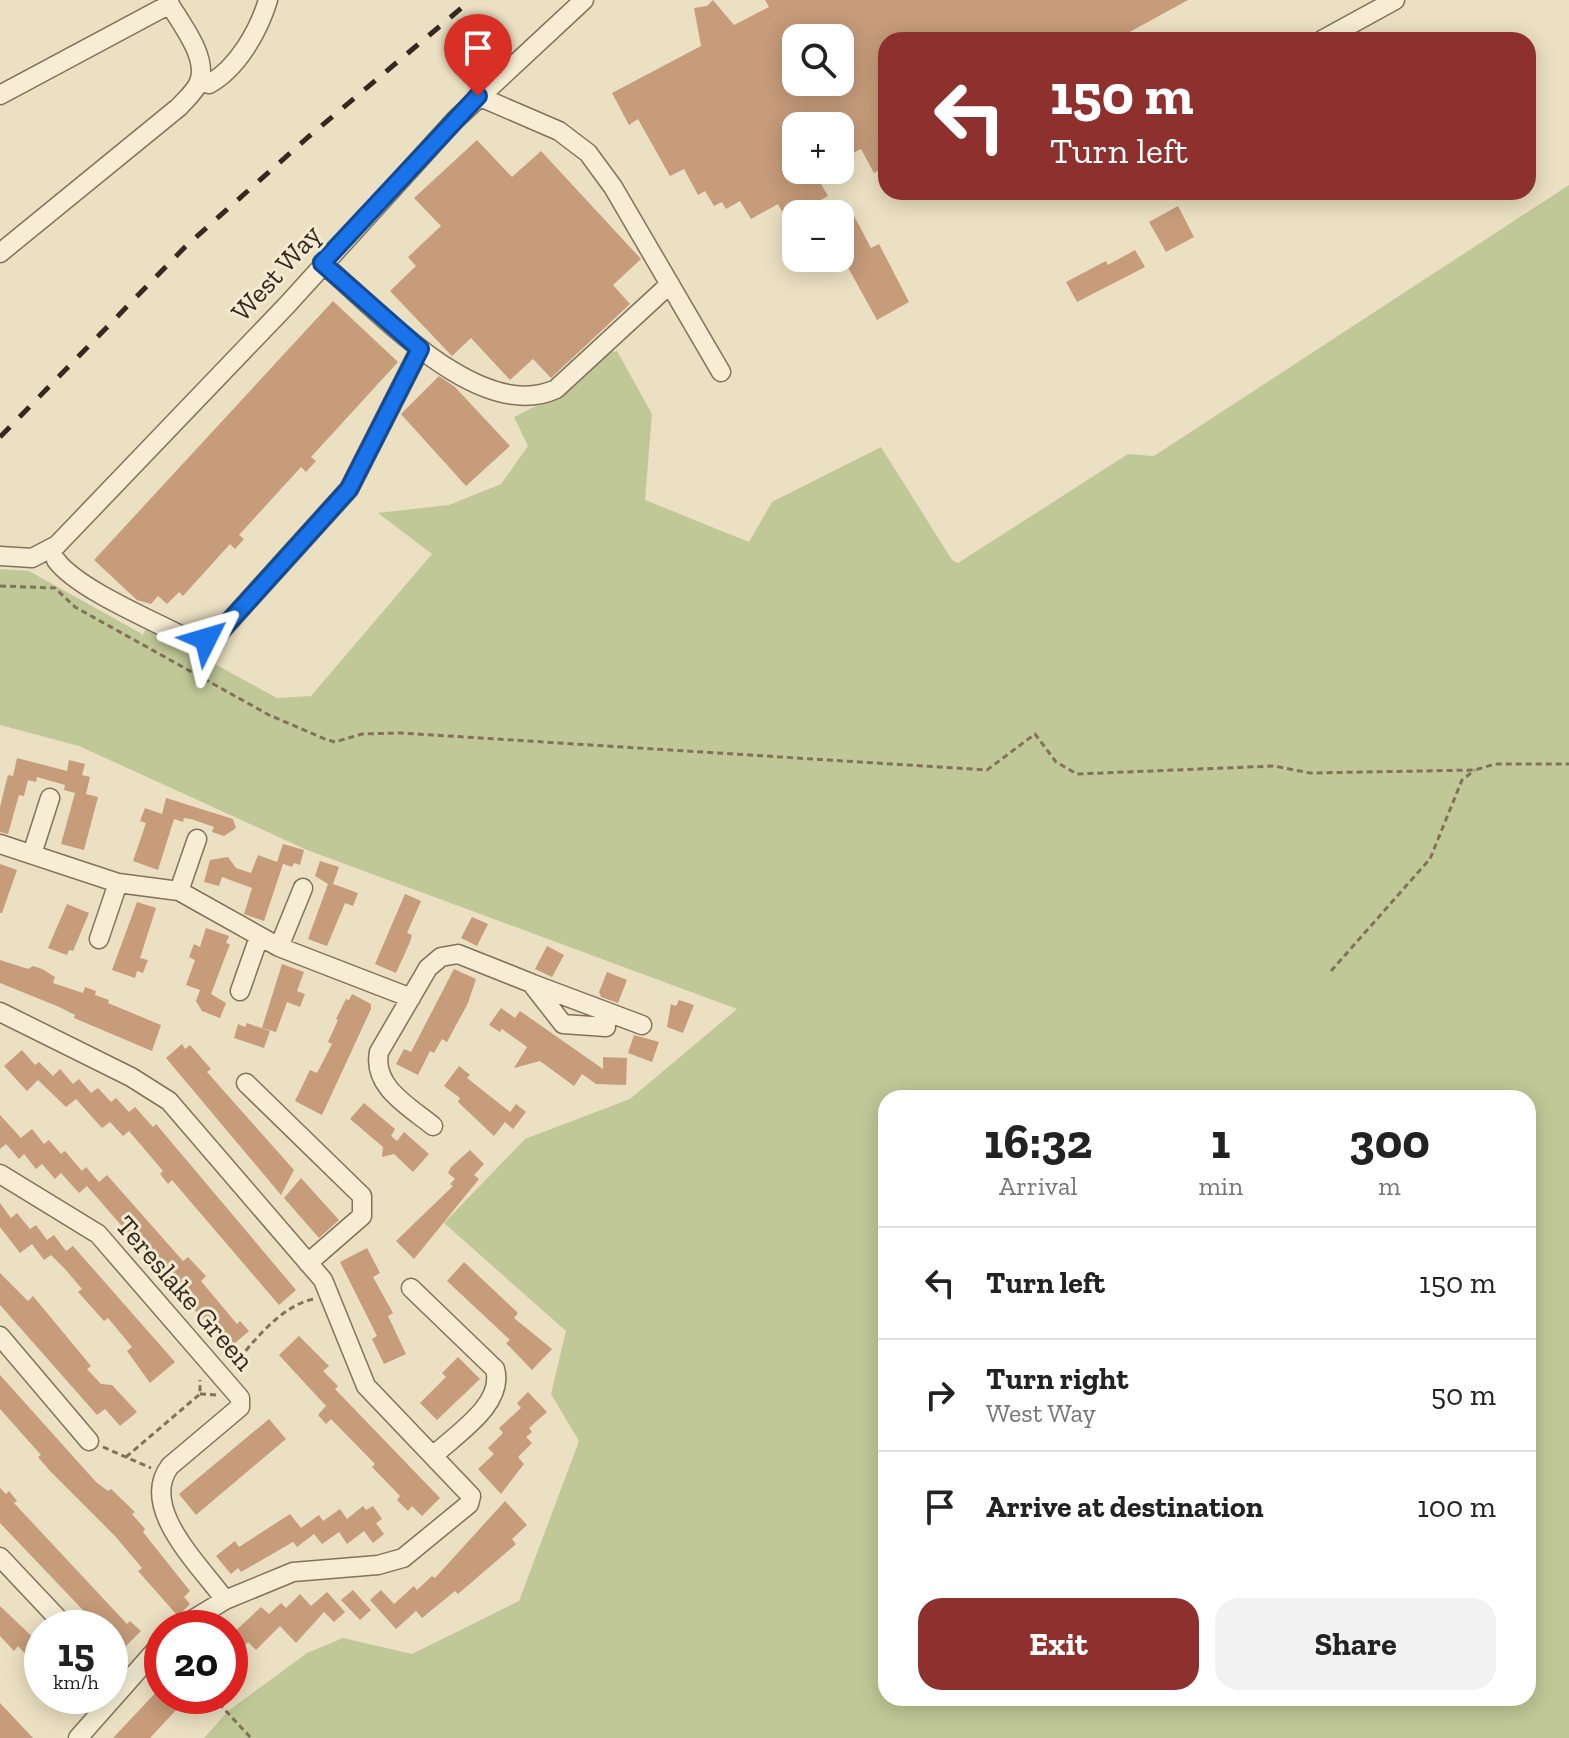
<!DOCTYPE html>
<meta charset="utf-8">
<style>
body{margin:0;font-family:"Zilla Slab",serif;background:#f2f2f2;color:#222;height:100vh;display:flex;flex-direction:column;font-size:30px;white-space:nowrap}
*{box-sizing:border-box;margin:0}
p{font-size:26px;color:#767676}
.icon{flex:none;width:44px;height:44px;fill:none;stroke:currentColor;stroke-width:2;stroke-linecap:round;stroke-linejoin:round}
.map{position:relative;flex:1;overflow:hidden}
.drawer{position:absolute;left:878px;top:1090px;width:658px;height:616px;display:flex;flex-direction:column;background:#fff;border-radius:24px;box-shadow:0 4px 20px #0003}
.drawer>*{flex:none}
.guide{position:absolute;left:878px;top:32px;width:658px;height:168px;border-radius:24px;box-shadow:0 4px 20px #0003;background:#8e312e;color:#fff;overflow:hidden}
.fabs{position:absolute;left:782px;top:24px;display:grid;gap:16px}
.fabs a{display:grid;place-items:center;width:72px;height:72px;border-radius:16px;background:#fff;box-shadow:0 4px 20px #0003;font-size:40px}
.speed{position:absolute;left:24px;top:1610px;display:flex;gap:16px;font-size:40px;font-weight:700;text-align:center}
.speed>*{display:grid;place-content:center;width:104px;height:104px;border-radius:50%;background:#fff;box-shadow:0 4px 20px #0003;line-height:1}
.speed small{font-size:20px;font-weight:400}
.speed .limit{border:12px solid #d22;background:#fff;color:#111}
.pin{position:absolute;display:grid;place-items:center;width:68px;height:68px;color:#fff;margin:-82px -34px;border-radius:50% 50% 50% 0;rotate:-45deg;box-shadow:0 0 8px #0007}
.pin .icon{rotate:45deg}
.me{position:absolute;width:88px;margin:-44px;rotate:50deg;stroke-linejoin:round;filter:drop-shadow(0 0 6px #0008)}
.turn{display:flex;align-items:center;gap:28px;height:168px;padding:0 40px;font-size:36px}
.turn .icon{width:104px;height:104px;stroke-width:2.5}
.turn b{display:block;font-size:56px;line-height:68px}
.eta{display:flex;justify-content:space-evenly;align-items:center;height:136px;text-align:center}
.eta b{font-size:48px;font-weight:700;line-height:56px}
.primary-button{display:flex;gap:16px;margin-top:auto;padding:16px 40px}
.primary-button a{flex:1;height:92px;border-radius:24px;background:#8e312e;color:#fff;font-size:32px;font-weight:700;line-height:92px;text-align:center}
.primary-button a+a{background:#f2f2f2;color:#222}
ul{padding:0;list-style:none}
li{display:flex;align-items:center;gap:24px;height:112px;padding:0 40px;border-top:2px solid #e0e0e0}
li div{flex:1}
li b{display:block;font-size:30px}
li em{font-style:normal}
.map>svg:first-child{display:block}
</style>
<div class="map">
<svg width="1569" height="1738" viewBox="0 0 1569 1738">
<rect width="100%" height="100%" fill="#ebe0c2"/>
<path fill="#c0c897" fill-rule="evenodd" d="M1569 185V1738H204L228 1711 307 1653 343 1638 412 1654 519 1601 579 1441 551 1394 566 1331 444 1223 525 1139 630 1099 737 1009 307 850 79 746 0 725V569L29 571 142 634 141 638 147 627 277 698 311 696 432 554 378 513 449 505 501 484 528 446 514 417 562 393 605 353 617 351 652 414 645 500 749 542 772 502 881 447 952 560 958 563 1128 454 1154 456ZM886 1098H1528V1698H886Z"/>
<path fill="#c69c7a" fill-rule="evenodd" d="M713 0 734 25 769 7 765 0H1188L1115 40H886V166L874 173 861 149 840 160V126H796V170H813L828 196 786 219 778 204 751 219 740 201 726 209 722 202 714 206 705 191 698 195 684 169 670 176 638 119 629 125 612 93 701 46 694 8 707 6ZM796 38H840V82H796Z
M477 140 512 177 541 151 641 259 613 285 630 304 551 378 533 359 510 380 471 338 452 356 390 291 416 266 408 257 441 226 414 198Z
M1178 206 1194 237 1166 252 1149 222Z
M853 214 871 248 879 244 909 302 877 320 845 262 840 265V221Z
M1135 250 1145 267 1077 302 1066 282 1106 261 1108 265Z
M333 301 398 362 311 457 316 461 306 472 301 467 239 535 244 539 235 549 230 544 183 596 179 592 167 604 158 596 151 604 137 600 94 560Z
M439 376 455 387 510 446 466 486 401 414Z
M17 758 67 771 69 760 85 764 82 775 90 777 86 794 98 797 84 850 61 844 75 793 64 790 65 785 37 777 36 782 28 780 24 796 19 795 8 834 0 832V807L8 775 13 776Z
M166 798 233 819 236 828 224 836 212 832 214 827 191 819 184 818 183 822 174 819 158 870 133 861 146 823 140 821 145 808 162 814Z
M283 844 304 850 300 865 294 863 292 867 278 862 283 864 264 921 244 914 252 888 222 877 219 886 204 882 210 860 228 857 236 868 251 873 258 855 277 862Z
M320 861 339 867 333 884 358 893 353 906 345 903 327 946 308 939 328 884 315 876Z
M0 864 17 870 2 913H0Z
M405 894 421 901 407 933 412 935 410 942 396 973 375 964Z
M137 902 156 908 140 958 148 960 143 973 137 971 135 978 112 970Z
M67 904 89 913 73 951 69 950 67 955 48 948Z
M472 917 488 924 477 946 461 938Z
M206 928 229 936 226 943 230 944 211 994 226 1003 220 1018 202 1011 196 1001 200 990 186 985 195 960 189 957 194 944 200 947Z
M547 946 564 955 552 977 535 969Z
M0 960 28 969 33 966 42 969 55 977 53 983 83 993 85 987 96 991 95 995 109 1000 108 1003 161 1025 152 1051 74 1018 75 1015 57 1006 0 983Z
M282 964 304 972 297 991 305 994 300 1007 287 1002 276 1032 262 1028Z
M454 969 476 979 468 1003 447 1042 442 1039 434 1053 430 1051 418 1075 396 1064 404 1049 411 1052Z
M607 972 627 980 618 1003 601 997 599 992Z
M352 994 371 1004V1009L322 1115 295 1101 310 1070 317 1073 332 1044 328 1042 338 1020 336 1019 346 999 349 1000Z
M679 1000 694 1005 683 1033 667 1027 671 1004 676 1006Z
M501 1008 515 1018 520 1011 603 1069V1057L627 1058 626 1085 596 1084 582 1074 574 1086 540 1061 514 1068 527 1047 502 1029 500 1032 489 1025Z
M247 1023 270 1031 264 1048 234 1038 238 1024 245 1027Z
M634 1035 659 1042 652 1062 628 1053Z
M182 1044 185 1049 190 1045 211 1069 207 1072 294 1170 281 1195 166 1058Z
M22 1050 35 1065 39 1062 53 1076 60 1069 73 1084 79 1079 91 1093 98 1088 111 1102 116 1098 129 1112 135 1107 153 1127 156 1124 296 1290 279 1305 172 1180 168 1184 160 1174 163 1171 129 1131 123 1136 110 1122 102 1128 76 1099 66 1107 38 1080 27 1091 4 1066Z
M459 1066 470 1075 467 1078 510 1112 516 1104 526 1112 513 1129 505 1122 494 1136 458 1102 460 1098 444 1086Z
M364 1103 395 1129 391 1136 397 1141 404 1132 429 1154 413 1172 394 1154 382 1157 383 1147 350 1119Z
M0 1115 21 1138 32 1129 44 1144 49 1140 61 1154 65 1151 82 1171 86 1167 99 1182 107 1175 183 1261 188 1257 206 1276 201 1281 237 1324 240 1321 249 1331 234 1344 227 1336 221 1340 87 1186 79 1193 61 1173 55 1179 42 1164 36 1169 24 1154 19 1159 6 1144 0 1149Z
M470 1150 484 1164 474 1175 479 1179 414 1259 396 1241 453 1186 450 1184 455 1179 448 1173 451 1167Z
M301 1178 339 1220 319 1238 284 1198Z
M0 1203 11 1218 17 1213 30 1229 36 1225 47 1240 54 1235 66 1251 73 1246 175 1362 150 1383 127 1351 132 1347 108 1318 104 1321 87 1302 78 1292 82 1289 65 1269 51 1255 44 1260 32 1244 20 1253 0 1227Z
M367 1248 380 1273 373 1277 393 1313 388 1316 406 1354 384 1364 372 1339 377 1336 340 1262Z
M464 1262 518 1313 514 1318 552 1349 532 1370 506 1343 510 1340 447 1281Z
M0 1273 28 1301 33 1296 91 1366 87 1369 101 1384 112 1385 137 1412 120 1426 105 1409 97 1415 0 1305Z
M299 1336 329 1366 323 1371 338 1386 335 1389 440 1498 422 1516 412 1506 408 1511 397 1500 400 1496 372 1467 375 1464 331 1419 326 1424 318 1415 326 1406 279 1355Z
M458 1357 480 1379 437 1420 420 1403 446 1377 442 1373Z
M0 1375 96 1482 108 1491 111 1489 135 1512 132 1514 145 1529 143 1532 190 1591 184 1597 190 1604 180 1614 177 1615 138 1571 142 1568 115 1536 50 1471 38 1457 41 1455 0 1409Z
M528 1392 547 1412 529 1428 532 1432 526 1437 532 1443 518 1457 524 1464 501 1494 478 1469 494 1454 488 1448 503 1433 499 1428 521 1408 517 1403Z
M269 1419 286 1439 196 1515 179 1494Z
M0 1488 6 1494 9 1491 17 1501 14 1503 127 1624 130 1621 141 1631 124 1648 110 1635V1628H100L0 1523Z
M505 1501 527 1525 512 1539 516 1544 458 1594 455 1591 422 1618 416 1611 396 1629 370 1600 381 1590 394 1604 414 1586 417 1590 432 1576 435 1578Z
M363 1506 366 1510 373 1506 382 1519 376 1523 384 1534 373 1543 364 1531 347 1544 339 1532 322 1544 314 1534 297 1547 293 1542 241 1572 238 1568 231 1574 216 1556 235 1541 239 1547 290 1514 301 1528 319 1515 323 1521 340 1509 347 1519Z
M353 1590 371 1610 360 1620 341 1600Z
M327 1592 345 1612 334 1622 324 1612 296 1643 280 1626 256 1650 248 1642 230 1663V1636L261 1607 269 1614 281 1603 286 1608 300 1594 311 1606Z
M0 1606 42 1646V1672L18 1646 14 1651 0 1636Z
M160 1688 162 1696H189L150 1738H113Z
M49 1696H83L66 1713Z
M0 1703 33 1738H0Z"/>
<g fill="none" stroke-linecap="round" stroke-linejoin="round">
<defs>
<path id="minor" d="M1322 40 1395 0
M199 82 209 84C238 68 259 30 268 0
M0 95 170 4
M478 96 559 131 588 153 613 187 721 372
M0 253 179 107C186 99 195 92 199 82 209 57 179 21 167 0
M322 263C376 308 479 425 556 389L670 284
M0 556 32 558 57 545 287 305 455 120 584 0
M56 560C78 590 157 622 192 641L218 634 349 489 420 349
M0 844 118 883 179 891 279 947 411 998
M32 854 50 798
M179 891 197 839
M99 939 118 883
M279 947 303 888
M533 984 642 1025
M240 991 259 937
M0 1012 131 1077 169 1101 323 1280 366 1386 471 1496 469 1504 403 1558 378 1565 293 1572 225 1600 179 1628
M246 1083 362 1196V1216L308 1263
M433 1126C410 1107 372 1087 379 1052L428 968 441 957 458 954 531 983 563 1024 606 1027
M0 1174 98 1234 240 1398V1407L170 1466C138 1508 201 1566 225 1600
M411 1288 495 1369C505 1404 456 1434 433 1456
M0 1336 89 1441
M0 1557 67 1628
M78 1738 162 1643"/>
</defs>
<use href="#minor" stroke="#83715a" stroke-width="21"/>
<path stroke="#83715a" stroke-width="3" stroke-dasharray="6 4" stroke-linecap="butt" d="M0 586 55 588 75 607 269 715 325 739 335 742 362 734 401 733 987 770 1035 734 1056 762 1077 774 1274 766 1310 773 1475 770 1495 764H1569
M1331 971 1430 859 1462 780 1475 770
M233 1366C253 1342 282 1304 315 1299
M200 1394 217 1395
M103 1447 151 1468
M126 1457 200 1394V1380
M212 1696 251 1738"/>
<use href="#minor" stroke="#f6edd4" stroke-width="18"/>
<path stroke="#34291e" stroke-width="5" stroke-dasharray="14 14" stroke-linecap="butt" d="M0 437 185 247 307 138 471 0"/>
</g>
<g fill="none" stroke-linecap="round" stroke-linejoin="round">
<defs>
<path id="route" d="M206 639 218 634 349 489 420 349 322 263 478 96"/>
</defs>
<use href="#route" stroke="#114b97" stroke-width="20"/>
<use href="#route" stroke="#1a73e8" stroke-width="14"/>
</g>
<g text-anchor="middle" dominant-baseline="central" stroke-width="6" stroke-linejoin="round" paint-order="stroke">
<g font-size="28" fill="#34291e" stroke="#f3ead1">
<text transform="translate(276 273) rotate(-48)">West Way</text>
<text transform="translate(185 1293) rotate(49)">Tereslake Green</text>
</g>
</g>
</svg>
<div class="fabs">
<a><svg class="icon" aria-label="search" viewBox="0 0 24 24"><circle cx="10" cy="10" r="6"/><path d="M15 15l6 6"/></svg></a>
<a>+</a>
<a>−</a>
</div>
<div class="speed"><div>15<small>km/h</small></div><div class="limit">20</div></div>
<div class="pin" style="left:478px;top:96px;background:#d93025"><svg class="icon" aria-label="arrive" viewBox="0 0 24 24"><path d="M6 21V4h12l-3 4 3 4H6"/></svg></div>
<svg class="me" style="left:206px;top:639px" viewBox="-20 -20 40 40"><path d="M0-17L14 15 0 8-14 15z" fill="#1a73e8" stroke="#fff" stroke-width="4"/></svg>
<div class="guide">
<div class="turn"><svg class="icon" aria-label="left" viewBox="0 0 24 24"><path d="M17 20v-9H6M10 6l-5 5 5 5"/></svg><div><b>150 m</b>Turn left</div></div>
</div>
<section class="drawer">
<div class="eta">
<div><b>16:32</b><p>Arrival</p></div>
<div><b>1</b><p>min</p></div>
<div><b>300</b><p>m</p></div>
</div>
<ul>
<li><svg class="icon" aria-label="left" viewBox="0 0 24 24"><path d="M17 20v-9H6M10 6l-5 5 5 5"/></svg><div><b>Turn left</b></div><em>150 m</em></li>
<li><svg class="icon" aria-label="right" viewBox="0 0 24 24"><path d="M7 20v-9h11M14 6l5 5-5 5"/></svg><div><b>Turn right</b><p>West Way</p></div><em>50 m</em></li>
<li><svg class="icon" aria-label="arrive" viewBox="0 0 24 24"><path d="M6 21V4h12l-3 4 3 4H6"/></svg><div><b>Arrive at destination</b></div><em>100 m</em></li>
</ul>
<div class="primary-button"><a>Exit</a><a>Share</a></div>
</section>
</div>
